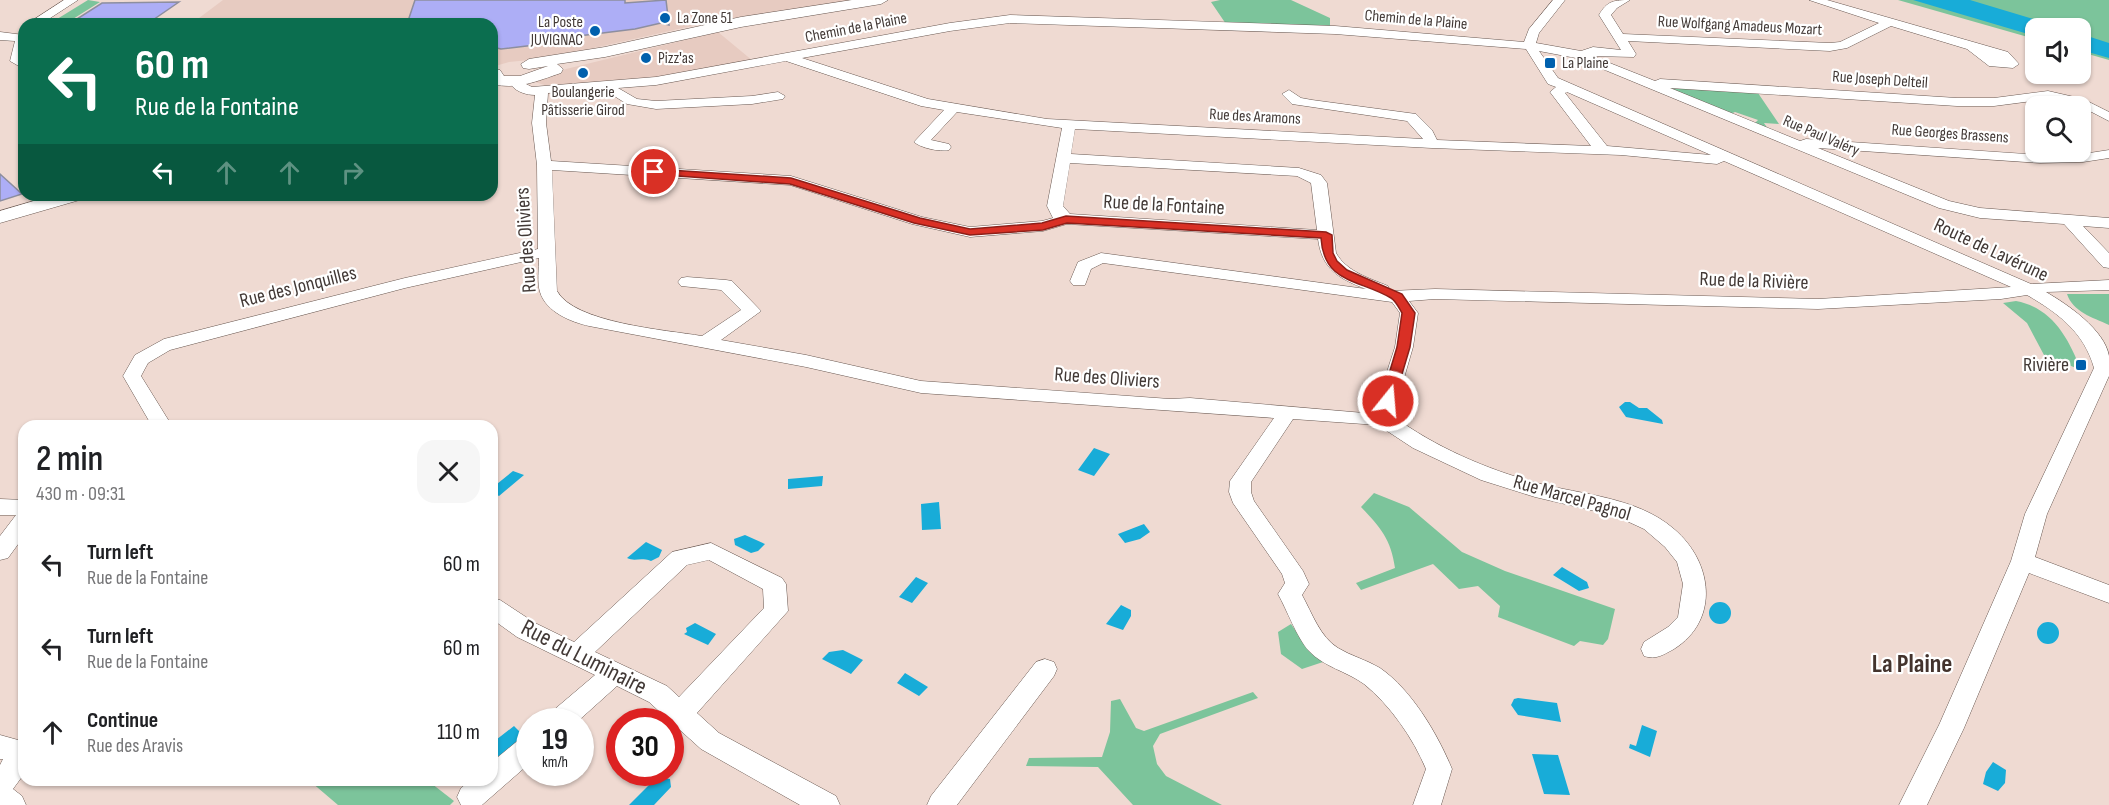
<!DOCTYPE html>
<meta charset="utf-8">
<style>
body{margin:0;font-family:"Sofia Sans Condensed",sans-serif;background:#f6f6f6;color:#202124;height:100vh;display:flex;flex-direction:column;font-size:22px;white-space:nowrap}
*{box-sizing:border-box;margin:0}
p{font-size:20px;color:#757577}
.icon{flex:none;width:33px;height:33px;fill:none;stroke:currentColor;stroke-width:2;stroke-linecap:round;stroke-linejoin:round}
.map{position:relative;flex:1;overflow:hidden}
.panel{position:absolute;left:18px;top:420px;width:480px;height:366px;display:flex;flex-direction:column;background:#fff;border-radius:18px;box-shadow:0 2px 4px #0004}
.panel>*{flex:none}
.banner{position:absolute;left:18px;top:18px;width:480px;height:183px;border-radius:18px;box-shadow:0 2px 4px #0004;background:#0b6e4f;color:#fff;overflow:hidden}
.tools{position:absolute;left:2025px;top:18px;display:grid;gap:12px}
.tools a{display:grid;place-items:center;width:66px;height:66px;border-radius:12px;background:#fff;box-shadow:0 2px 4px #0004;font-size:30px}
.speed{position:absolute;left:516px;top:708px;display:flex;gap:12px;font-size:30px;font-weight:700;text-align:center}
.speed>*{display:grid;place-content:center;width:78px;height:78px;border-radius:50%;background:#fff;box-shadow:0 2px 4px #0004;line-height:1}
.speed small{font-size:15px;font-weight:400}
.speed .limit{border:9px solid #d22;background:#fff;color:#111}
.pin{position:absolute;display:grid;place-items:center;width:51px;height:51px;color:#fff;margin:-26px;border:3px solid #fff;border-radius:50%;box-shadow:0 2px 6px #0007}
.me{position:absolute;width:66px;margin:-33px;rotate:17deg;stroke-linejoin:round;filter:drop-shadow(0 0 4px #0008)}
.turn{display:flex;align-items:center;gap:21px;height:126px;padding:0 18px;font-size:27px}
.turn .icon{width:78px;height:78px;stroke-width:2.5}
.turn b{display:block;font-size:42px;line-height:51px}
.lanes{display:flex;align-items:center;height:57px;padding:0 18px;background:#0003;justify-content:center;gap:30px;direction:ltr}
.lanes .off{opacity:.35}
.round{display:grid;place-items:center;flex:none;width:63px;height:63px;border-radius:18px;background:#f6f6f6}
.head{display:flex;align-items:center;justify-content:space-between;height:102px;padding:0 18px}
h1{font-size:36px;font-weight:600;line-height:45px}
ul{padding:0;list-style:none}
li{display:flex;align-items:center;gap:18px;height:84px;padding:0 18px}
li div{flex:1}
li b{display:block;font-size:22px}
li em{font-style:normal}
.map>svg:first-child{display:block}
</style>
<div class="map">
<svg width="2109" height="805" viewBox="0 0 2109 805">
<rect width="100%" height="100%" fill="#efdad2"/>
<path fill="#e7cbc1" d="M223 0H855L714 21 549 58 509 62 492 67V24H191Z
M718 32 753 61 665 76 603 83 551 87 535 82 566 69Z"/>
<path fill="#7cc49b" d="M88 0 100 2 65 24H49Z
M1220 0H1291L1330 18V29L1226 24 1211 2Z
M1898 0H2109V60L2081 52 2080 28H2036L2035 39Z
M1659 86 1758 93 1779 124 1764 123 1768 129 1754 124 1758 120 1735 112 1730 114Z
M2067 294H2109V325C2092 317 2073 312 2067 294Z
M2016 301C2052 308 2068 337 2081 370L2044 355 2027 323 2003 303Z
M1374 493 1409 507 1462 552 1505 571 1615 609 1608 639 1603 645 1580 641 1574 646 1498 617 1500 606 1478 586 1459 589 1433 564 1361 590 1356 583 1395 568C1391 539 1380 527 1361 507Z
M1291 624 1302 640 1323 662 1302 669 1281 654 1278 632Z
M1253 692 1258 698 1160 734 1153 746 1157 764 1166 776 1222 805H1133L1098 767 1026 766 1029 758 1102 757 1110 732 1111 701 1120 699 1136 728 1144 731Z
M314 780H427L454 801 450 805H338L311 782Z"/>
<path fill="#18acd8" d="M1913 0H1970L2063 28H2036L2035 36Z
M2081 34 2109 43V58L2081 50Z
M1625 402H1630L1639 408H1647L1662 420 1663 424 1626 417 1619 407Z
M1094 448 1110 454 1094 476 1078 470Z
M513 471 524 475 499 496 492 492V488Z
M823 476 822 486 788 489V479Z
M939 502 941 529 922 530 921 504Z
M1144 524 1150 532 1140 539 1125 543 1118 534Z
M745 535 765 544 758 551 751 553 735 545 734 539Z
M646 542 662 550 659 557 651 561C640 557 635 562 627 558Z
M1562 567 1587 582 1589 588 1579 591 1553 575Z
M916 577 928 583 912 603 899 597Z
M1709 613a11 11 0 1 1 22 0a11 11 0 1 1-22 0Z
M1121 605 1131 610V616L1123 630 1106 624Z
M2037 633a11 11 0 1 1 22 0a11 11 0 1 1-22 0Z
M695 623 716 634 708 645 684 634 687 632 686 628Z
M843 650 863 660 851 674 822 659 829 652Z
M905 673 928 687 919 696 897 683Z
M1518 698 1557 703 1561 722 1518 715 1511 705 1514 699Z
M1642 725 1657 731 1650 757 1629 748 1630 744 1636 746Z
M514 726 525 737 492 761V743Z
M1532 754 1558 755 1570 795 1544 794Z
M1993 762 2006 770 2005 783 1998 791 1983 784 1986 772Z
M657 777 670 779 671 787 654 805H629Z"/>
<path fill="#adaef6" stroke="#8d8e9f" stroke-width="1.5" d="M415 0H625V3L666 0 669 25 661 23 635 29 546 40 535 45 501 49 492 47V24H407Z
M179 2 147 24H69L102 3Z
M0 174 22 194 0 201Z"/>
<g fill="none" stroke-linecap="round" stroke-linejoin="round">
<defs>
<path id="minor" d="M64 0H78L41 24H27Z
M1553 0H1565L1539 33 1536 43 1581 51 1593 47 1621 50 1599 15C1607 1 1614 0 1630 0L1617 8 1611 15 1623 34 1830 43 1840 42 1879 23 1809 0H1827L2008 52 2019 64 2013 68 1989 66 1967 49 1891 26 1847 48 1830 51 1628 41 1636 54 1634 57 1592 56 1655 81 1660 79 1957 98H1994L2048 91 2083 99 2109 112V121L2080 106 2048 99 1994 106H1957L1670 88 1800 141 1806 139 2040 155 2083 154 2109 150V158L2083 162 2040 163 1818 148 1949 201 1980 208 2109 218V228L2083 226 2109 253V268L2103 267 2064 224 1980 218 1939 208 1576 58 1539 51 1558 78 2031 284 2109 280V290L2046 292C2067 304 2105 330 2109 356 2109 362 2109 369 2109 376L2047 514 2035 557 2109 585V603L2029 573 1964 728 1927 805H1899L1939 725 2011 561 2025 514 2094 368C2084 332 2058 313 2027 295L2001 299 1818 309 1435 299 1409 301 1418 313 1413 347 1393 416C1435 447 1486 469 1537 483 1583 495 1637 497 1674 529 1713 562 1720 620 1674 649 1663 655 1656 660 1644 656L1641 649 1644 642 1668 627 1678 617 1683 584 1677 562 1665 547 1644 529 1616 516 1535 497 1481 480 1413 448 1378 425 1293 419 1251 482V492L1254 501 1303 571 1309 584 1302 595C1312 613 1320 637 1338 648 1351 656 1367 660 1380 668 1412 690 1438 735 1452 769L1441 805H1413L1426 769C1413 738 1390 705 1364 684 1346 671 1324 667 1309 651 1297 638 1287 610 1278 594L1285 583 1282 574 1233 503 1229 492 1230 481 1274 418 921 393 806 367 589 326C571 322 546 312 540 292 537 282 539 269 539 258L405 288 170 350 148 363 141 376 172 426H152L123 376 135 355 164 339 405 278 538 249 537 165 532 123 535 95C527 95 517 92 512 86L514 79H524L526 84 532 87 656 77 950 23 1010 15 1335 26 1524 42 1529 29ZM1010 23 1335 34 1526 49 1548 84 1556 87 1550 92 1591 146 1437 140 1432 130 1416 114 1312 100 1301 98 1289 90 1282 94 1292 104 1407 121 1423 139 1047 119 928 99 802 58 950 31ZM786 61 921 106 944 110 914 142C921 148 939 152 949 150L951 147 949 144 931 140 957 112 1062 128 1047 206 1053 218 1042 221 970 227 922 217 791 176 551 161 546 123 548 93 603 89 627 104 656 109 752 104 783 99 785 96 778 92 752 96 656 101 637 99 618 88 656 85ZM1567 92 1711 155 1607 146 1565 93ZM1075 129 1432 148 1621 155 1717 164 1724 161 2011 287 1818 299 1435 289 1390 291 1388 286C1369 278 1347 272 1336 253L1327 183 1321 175 1299 168 1071 154ZM1070 163 1297 176 1311 183 1317 230 1070 214 1063 206ZM552 170 790 185 912 224 970 237 1043 231 1067 224 1318 239C1322 270 1340 279 1366 289L1101 253 1078 262 1070 281 1073 285H1085L1091 269 1103 263 1392 302 1400 313 1395 347 1374 412 1364 413 1190 398 1170 399 921 381 806 355 721 340 761 311 732 281 726 280 687 277 681 278 678 282 681 286 721 290 741 310 702 336C666 330 574 323 557 291Z
M0 32 24 35V69L10 61 15 41 0 40Z
M0 499 24 500V536L8 558 0 560V536L16 515H0Z
M711 543 782 578 786 584 788 611 697 713 719 733 836 796 840 805H800L701 749 649 702 617 686 577 722H545L549 714 595 675 517 637 492 619V598L500 600 535 623 574 642 672 552ZM709 560 763 589 764 608 679 697 667 686 595 652 687 565Z
M1045 659 1054 662 1057 669 1054 676 957 805H927L931 796 1036 662Z
M0 735 18 740 24 745V774L13 789 22 796 26 805H0V765L3 759H0Z
M530 735V763L482 805H461L457 797 461 788 471 780H492V762L521 738Z"/>
<path id="major" d="M852 0H888L881 4 741 27 605 57 557 64 563 69 561 73C537 81 518 90 492 84V69L500 70 504 76H520L548 66 529 69 523 68 521 64 529 59 605 47 741 17Z
M54 195H86L83 199 0 223V211Z"/>
</defs>
<use href="#minor" stroke="#695851" stroke-width="1"/>
<use href="#major" stroke="#695851" stroke-width="1"/>
<use href="#minor" fill="#fff" fill-rule="evenodd"/>
<use href="#major" fill="#fff" fill-rule="evenodd"/>
</g>
<path fill="#d93025" stroke="#8d1f18" stroke-width="1.5" d="M654 169 791 178 920 218 970 229 1042 223 1066 216 1326 232 1332 235 1333 253 1337 261 1347 270 1402 294 1415 313 1410 347 1394 401 1392 404H1383L1381 401 1397 347 1402 313C1399 308 1396 301 1391 298 1359 279 1324 284 1321 238L1067 223 1043 230 970 235 914 223 790 184 650 174 648 172Z"/>
<g fill="#0060ad" stroke="#fff" stroke-width="2">
<circle cx="665" cy="18" r="6"/>
<circle cx="595" cy="31" r="6"/>
<circle cx="646" cy="58" r="6"/>
<rect x="1544" y="57" width="12" height="12" rx="3"/>
<circle cx="583" cy="73" r="6"/>
<rect x="2075" y="359" width="12" height="12" rx="3"/>
</g>
<g text-anchor="middle" dominant-baseline="central" stroke-width="4.5" stroke-linejoin="round" paint-order="stroke">
<g font-size="16" fill="#423936" stroke="#fff" text-anchor="start">
<text x="677" y="18">La Zone 51</text>
<text x="583" y="22" text-anchor="end">La Poste<tspan x="583" dy="18">JUVIGNAC</tspan></text>
<text x="658" y="58">Pizz'as</text>
<text x="1562" y="63">La Plaine</text>
<text x="583" y="92" text-anchor="middle">Boulangerie<tspan x="583" dy="18">Pâtisserie Girod</tspan></text>
</g>
<g font-size="16" fill="#423936" stroke="#fff">
<text transform="translate(1416 20) rotate(5)">Chemin de la Plaine</text>
<text transform="translate(1740 26) rotate(3)">Rue Wolfgang Amadeus Mozart</text>
<text transform="translate(856 28) rotate(-11)">Chemin de la Plaine</text>
<text transform="translate(1880 80) rotate(4)">Rue Joseph Delteil</text>
<text transform="translate(1255 117) rotate(3)">Rue des Aramons</text>
<text transform="translate(1950 134) rotate(4)">Rue Georges Brassens</text>
<text transform="translate(1821 136) rotate(23)">Rue Paul Valéry</text>
</g>
<g font-size="20" fill="#423936" stroke="#fff">
<text transform="translate(1164 205) rotate(3)">Rue de la Fontaine</text>
<text transform="translate(526 240) rotate(-94)">Rue des Oliviers</text>
<text transform="translate(1991 250) rotate(25)">Route de Lavérune</text>
<text transform="translate(1754 281) rotate(2)">Rue de la Rivière</text>
<text transform="translate(298 287) rotate(-14)">Rue des Jonquilles</text>
<text transform="translate(1107 378) rotate(4)">Rue des Oliviers</text>
<text transform="translate(1572 498) rotate(16)">Rue Marcel Pagnol</text>
</g>
<g font-size="20" fill="#423936" stroke="#fff" text-anchor="end">
<text x="2069" y="365">Rivière</text>
</g>
<g font-size="24" fill="#423936" stroke="#fff">
<text transform="translate(584 657) rotate(27)">Rue du Luminaire</text>
</g>
<g font-size="26" font-weight="bold" fill="#43332d" stroke="#fff">
<text x="1912" y="664">La Plaine</text>
</g>
</g>
</svg>
<div class="tools">
<a><svg class="icon" aria-label="sound" viewBox="0 0 24 24"><path d="M4 9h4l5-4v14l-5-4H4zM17 9q2 3 0 6"/></svg></a>
<a><svg class="icon" aria-label="search" viewBox="0 0 24 24"><circle cx="10" cy="10" r="6"/><path d="M15 15l6 6"/></svg></a>
</div>
<div class="speed"><div>19<small>km/h</small></div><div class="limit">30</div></div>
<div class="pin" style="left:654px;top:172px;background:#d93025"><svg class="icon" aria-label="arrive" viewBox="0 0 24 24"><path d="M6 21V4h12l-3 4 3 4H6"/></svg></div>
<svg class="me" style="left:1388px;top:401px" viewBox="-20 -20 40 40"><circle r="17" fill="#d93025" stroke="#fff" stroke-width="3"/><path d="M0-11L8 9 0 5-8 9z" fill="#fff"/></svg>
<div class="banner">
<div class="turn"><svg class="icon" aria-label="left" viewBox="0 0 24 24"><path d="M17 20v-9H6M10 6l-5 5 5 5"/></svg><div><b>60 m</b>Rue de la Fontaine</div></div>
<div class="lanes"><svg class="icon" aria-label="left" viewBox="0 0 24 24"><path d="M17 20v-9H6M10 6l-5 5 5 5"/></svg><svg class="icon off" aria-label="ahead" viewBox="0 0 24 24"><path d="M12 20V5M6 11l6-6 6 6"/></svg><svg class="icon off" aria-label="ahead" viewBox="0 0 24 24"><path d="M12 20V5M6 11l6-6 6 6"/></svg><svg class="icon off" aria-label="right" viewBox="0 0 24 24"><path d="M7 20v-9h11M14 6l5 5-5 5"/></svg></div>
</div>
<section class="panel">
<div class="head"><div><h1>2 min</h1><p>430 m · 09:31</p></div><a class="round"><svg class="icon" aria-label="close" viewBox="0 0 24 24"><path d="M6 6l12 12M18 6L6 18"/></svg></a></div>
<ul>
<li><svg class="icon" aria-label="left" viewBox="0 0 24 24"><path d="M17 20v-9H6M10 6l-5 5 5 5"/></svg><div><b>Turn left</b><p>Rue de la Fontaine</p></div><em>60 m</em></li>
<li><svg class="icon" aria-label="left" viewBox="0 0 24 24"><path d="M17 20v-9H6M10 6l-5 5 5 5"/></svg><div><b>Turn left</b><p>Rue de la Fontaine</p></div><em>60 m</em></li>
<li><svg class="icon" aria-label="ahead" viewBox="0 0 24 24"><path d="M12 20V5M6 11l6-6 6 6"/></svg><div><b>Continue</b><p>Rue des Aravis</p></div><em>110 m</em></li>
</ul>
</section>
</div>
